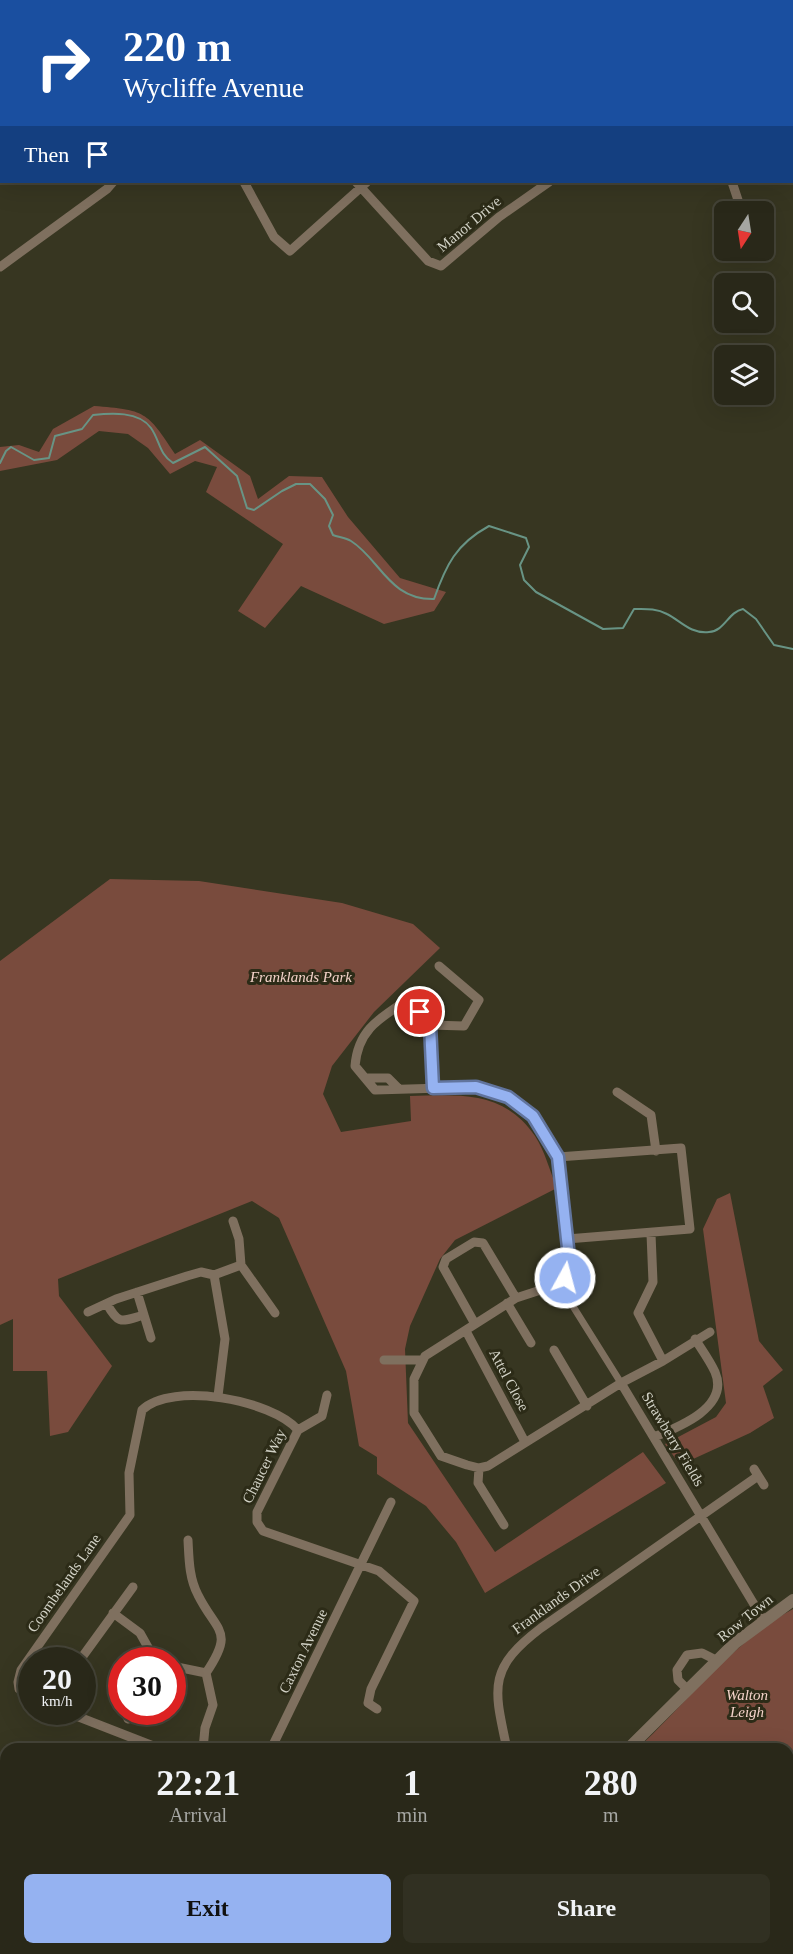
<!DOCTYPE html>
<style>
body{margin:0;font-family:Georgia,serif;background:#313022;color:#f1f3f6;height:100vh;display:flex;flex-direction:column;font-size:22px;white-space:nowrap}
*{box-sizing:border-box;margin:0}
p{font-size:20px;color:#a5a6a2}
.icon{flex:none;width:33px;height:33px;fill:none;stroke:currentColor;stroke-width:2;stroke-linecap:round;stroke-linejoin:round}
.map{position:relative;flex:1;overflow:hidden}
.panel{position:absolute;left:0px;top:1743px;width:794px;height:212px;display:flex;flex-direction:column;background:#292819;border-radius:18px 18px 0 0;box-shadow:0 6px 24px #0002,0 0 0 2px #454438}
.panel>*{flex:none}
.guide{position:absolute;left:0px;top:0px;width:794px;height:183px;box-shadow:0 6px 24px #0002,0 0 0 2px #454438;background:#1a4fa0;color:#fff;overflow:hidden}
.needle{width:39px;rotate:192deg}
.tools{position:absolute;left:714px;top:201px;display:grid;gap:12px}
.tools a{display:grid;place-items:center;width:60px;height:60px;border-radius:9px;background:#292819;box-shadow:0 6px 24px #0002,0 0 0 2px #454438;font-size:30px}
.speed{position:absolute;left:18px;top:1647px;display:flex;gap:12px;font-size:30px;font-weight:700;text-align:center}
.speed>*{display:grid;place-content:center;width:78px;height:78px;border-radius:50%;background:#292819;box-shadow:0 6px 24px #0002,0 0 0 2px #454438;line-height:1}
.speed small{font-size:15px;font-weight:400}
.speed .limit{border:9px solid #d22;background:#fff;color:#111}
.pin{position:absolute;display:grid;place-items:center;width:51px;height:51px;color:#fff;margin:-26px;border:3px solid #fff;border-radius:50%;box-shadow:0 2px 6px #0007}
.me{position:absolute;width:66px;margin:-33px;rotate:7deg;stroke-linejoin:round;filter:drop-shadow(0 0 4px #0008)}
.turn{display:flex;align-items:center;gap:21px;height:126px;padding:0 24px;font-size:27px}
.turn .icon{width:78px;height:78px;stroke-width:2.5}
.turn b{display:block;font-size:42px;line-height:51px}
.then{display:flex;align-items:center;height:57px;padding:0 24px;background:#0003;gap:12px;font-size:22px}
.eta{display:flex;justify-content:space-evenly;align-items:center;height:102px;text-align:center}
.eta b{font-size:36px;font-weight:600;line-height:42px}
.button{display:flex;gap:12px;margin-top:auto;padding:12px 24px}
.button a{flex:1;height:69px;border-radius:9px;background:#95b2f1;color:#111;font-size:24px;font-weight:600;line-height:69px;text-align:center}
.button a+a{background:#313022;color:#f1f3f6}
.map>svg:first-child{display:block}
</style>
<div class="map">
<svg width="793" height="1954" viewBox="0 0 793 1954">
<rect width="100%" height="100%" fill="#373621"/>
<path fill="#3e3d21" d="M145 1948 147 1954H35L33 1949Z"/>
<path fill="#794b3d" d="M94 406C145 410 147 411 175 454L200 440 250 476 258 499 289 476 322 477 348 517 400 578 446 592 434 611 384 624 301 586 265 628 238 611 283 544 206 492 217 467 195 461 170 474 148 448 128 434 99 431 57 460 0 471V447L19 445 39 452 53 429Z
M110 879 199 881 342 903 413 924 440 948 374 1012 332 1066 323 1094 341 1132 411 1121 410 1096C459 1095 504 1090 535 1136 545 1151 550 1172 557 1188L455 1240 440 1259 410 1326 405 1349 408 1423 495 1552 643 1452 666 1483 485 1593 456 1542 426 1506 377 1474V1457L359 1446 346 1371 279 1218 252 1201 58 1279 59 1296 112 1366 68 1432 50 1436 47 1371H13V1319L0 1325V961Z
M730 1193 759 1341 783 1370 763 1386 774 1418 750 1433 680 1465 665 1444 716 1417 726 1403 703 1229 717 1199Z
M793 1609V1778L788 1781V1749H637C688 1702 731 1643 793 1609Z
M0 1867 6 1883V1948L33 1949 35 1954H7L0 1936Z"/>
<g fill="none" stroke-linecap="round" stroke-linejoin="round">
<path stroke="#689485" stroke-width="2" d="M0 463 6 451 11 447 34 460 49 458 55 436 82 429 93 415C111 413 139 411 151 428 160 441 159 454 173 463L205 447 237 476 247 508 254 510 282 491 296 484H310L325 499 333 515 329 526 333 535C338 537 346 538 351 541 380 559 389 600 434 599 446 565 456 544 489 526L526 538 529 547 520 565 524 580 536 592 603 629 623 628 634 609C645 609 656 608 667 614 681 621 690 634 709 632 725 631 728 612 743 609L756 619 774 645 793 649"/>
<path stroke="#7f705f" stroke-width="7" d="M559 1284 621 1383"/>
<path stroke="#7f705f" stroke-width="9" d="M149 0 150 2
M628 0 629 2
M50 2 53 0
M384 2 386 0
M672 2 677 0
M684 2 685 0
M0 28 2 27
M244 182 274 237 290 251 367 182
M356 182 428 261 441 266 499 217 549 182
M732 182 742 212
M0 267 107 189 113 182
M430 1025 464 1026 479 1000 439 966
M365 1078H388L399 1089
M433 1088 430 1025 409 999C380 1018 358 1029 355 1066L375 1090 476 1087 508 1097 533 1116 558 1157 569 1257 565 1278 559 1284 516 1298 425 1356 414 1379V1413L441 1456 467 1465 479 1468 488 1466 621 1383 663 1361 710 1332
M617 1092 651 1115 656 1151
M558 1157 681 1148 690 1229 567 1239
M233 1221 239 1239 241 1265
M651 1234 653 1282 638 1313 663 1361
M214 1275 225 1339 218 1396
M137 1292 151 1338
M507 1303 531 1343
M107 1304C119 1326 122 1321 144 1315
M88 1312 116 1299 187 1276 201 1272 214 1275 241 1265 275 1313
M475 1324 443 1267 446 1259 474 1242 483 1243 516 1298
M466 1331 525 1442
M554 1350 587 1406
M384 1360H423
M621 1383 764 1621
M327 1395 322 1416 298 1430 257 1512V1522L263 1531 379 1571 414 1601 371 1689 368 1703 377 1709
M654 1437C679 1427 730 1407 715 1372 710 1361 702 1350 695 1339
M479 1468 478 1483 504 1525
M754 1469 764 1485
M188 1540C189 1559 189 1578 198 1595 217 1633 235 1630 206 1673
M113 1613 140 1633 154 1658 158 1660
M80 1660 133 1587
M172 1666 206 1673 213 1705 205 1728 203 1749
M688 1690 678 1680 677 1670 687 1655 702 1653 718 1661
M32 1696 19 1689 18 1682 21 1670 130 1515 129 1473 142 1410C172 1381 272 1400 298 1430
M66 1712 161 1749
M128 1719 130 1712
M271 1749 391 1502
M507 1749C494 1688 487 1669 541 1628L758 1476
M176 1954 180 1948
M653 1954 656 1948"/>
<path stroke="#7f705f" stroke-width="12" d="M628 1749 735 1643 793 1600
M788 1851 793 1854
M422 1954 424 1948"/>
</g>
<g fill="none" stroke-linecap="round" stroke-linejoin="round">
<defs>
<path id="route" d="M420 1012 430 1025 433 1088 476 1087 508 1097 533 1116 558 1157 569 1257 565 1278"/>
</defs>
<use href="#route" stroke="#61749d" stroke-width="15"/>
<use href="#route" stroke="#95b2f1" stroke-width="10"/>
</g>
<g text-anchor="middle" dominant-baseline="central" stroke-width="6" stroke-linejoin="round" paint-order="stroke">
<g font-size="15" fill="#d2d2c6" stroke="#2c2b17">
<text transform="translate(469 224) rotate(-40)">Manor Drive</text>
<text transform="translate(509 1380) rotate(62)">Attel Close</text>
<text transform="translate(673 1439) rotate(59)">Strawberry Fields</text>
<text transform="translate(264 1466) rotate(-64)">Chaucer Way</text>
<text transform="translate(64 1583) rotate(-55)">Coombelands Lane</text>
<text transform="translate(556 1600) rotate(-36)">Franklands Drive</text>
<text transform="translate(745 1618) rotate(-39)">Row Town</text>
<text transform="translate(303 1651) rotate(-64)">Caxton Avenue</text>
</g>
<g font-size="15" font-style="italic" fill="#f4d3c9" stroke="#2c2b17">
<text x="301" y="977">Franklands Park</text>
<text x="747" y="1695">Walton<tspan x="747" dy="17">Leigh</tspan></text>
</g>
</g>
</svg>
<div class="tools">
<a><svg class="needle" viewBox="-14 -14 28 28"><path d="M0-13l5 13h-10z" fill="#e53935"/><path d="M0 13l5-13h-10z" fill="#a5a6a2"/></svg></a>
<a><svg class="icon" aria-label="search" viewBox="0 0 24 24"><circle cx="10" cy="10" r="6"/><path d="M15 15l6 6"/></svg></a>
<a><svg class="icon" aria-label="layers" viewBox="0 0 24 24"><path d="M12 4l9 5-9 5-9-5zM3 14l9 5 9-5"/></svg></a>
</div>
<div class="speed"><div>20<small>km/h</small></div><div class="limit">30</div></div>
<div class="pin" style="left:420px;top:1012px;background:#d93025"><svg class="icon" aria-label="arrive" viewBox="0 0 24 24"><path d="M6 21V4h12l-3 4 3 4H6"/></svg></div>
<svg class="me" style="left:565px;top:1278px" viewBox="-20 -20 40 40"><circle r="17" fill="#95b2f1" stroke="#fff" stroke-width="3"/><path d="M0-11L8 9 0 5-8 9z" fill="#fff"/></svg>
<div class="guide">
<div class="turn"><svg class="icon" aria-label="right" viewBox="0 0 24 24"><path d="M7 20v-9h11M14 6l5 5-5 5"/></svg><div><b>220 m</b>Wycliffe Avenue</div></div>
<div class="then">Then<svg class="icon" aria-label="arrive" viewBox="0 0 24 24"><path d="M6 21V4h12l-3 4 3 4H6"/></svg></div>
</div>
<section class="panel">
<div class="eta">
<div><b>22:21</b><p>Arrival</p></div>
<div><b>1</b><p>min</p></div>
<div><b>280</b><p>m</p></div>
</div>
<div class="button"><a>Exit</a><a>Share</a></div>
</section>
</div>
